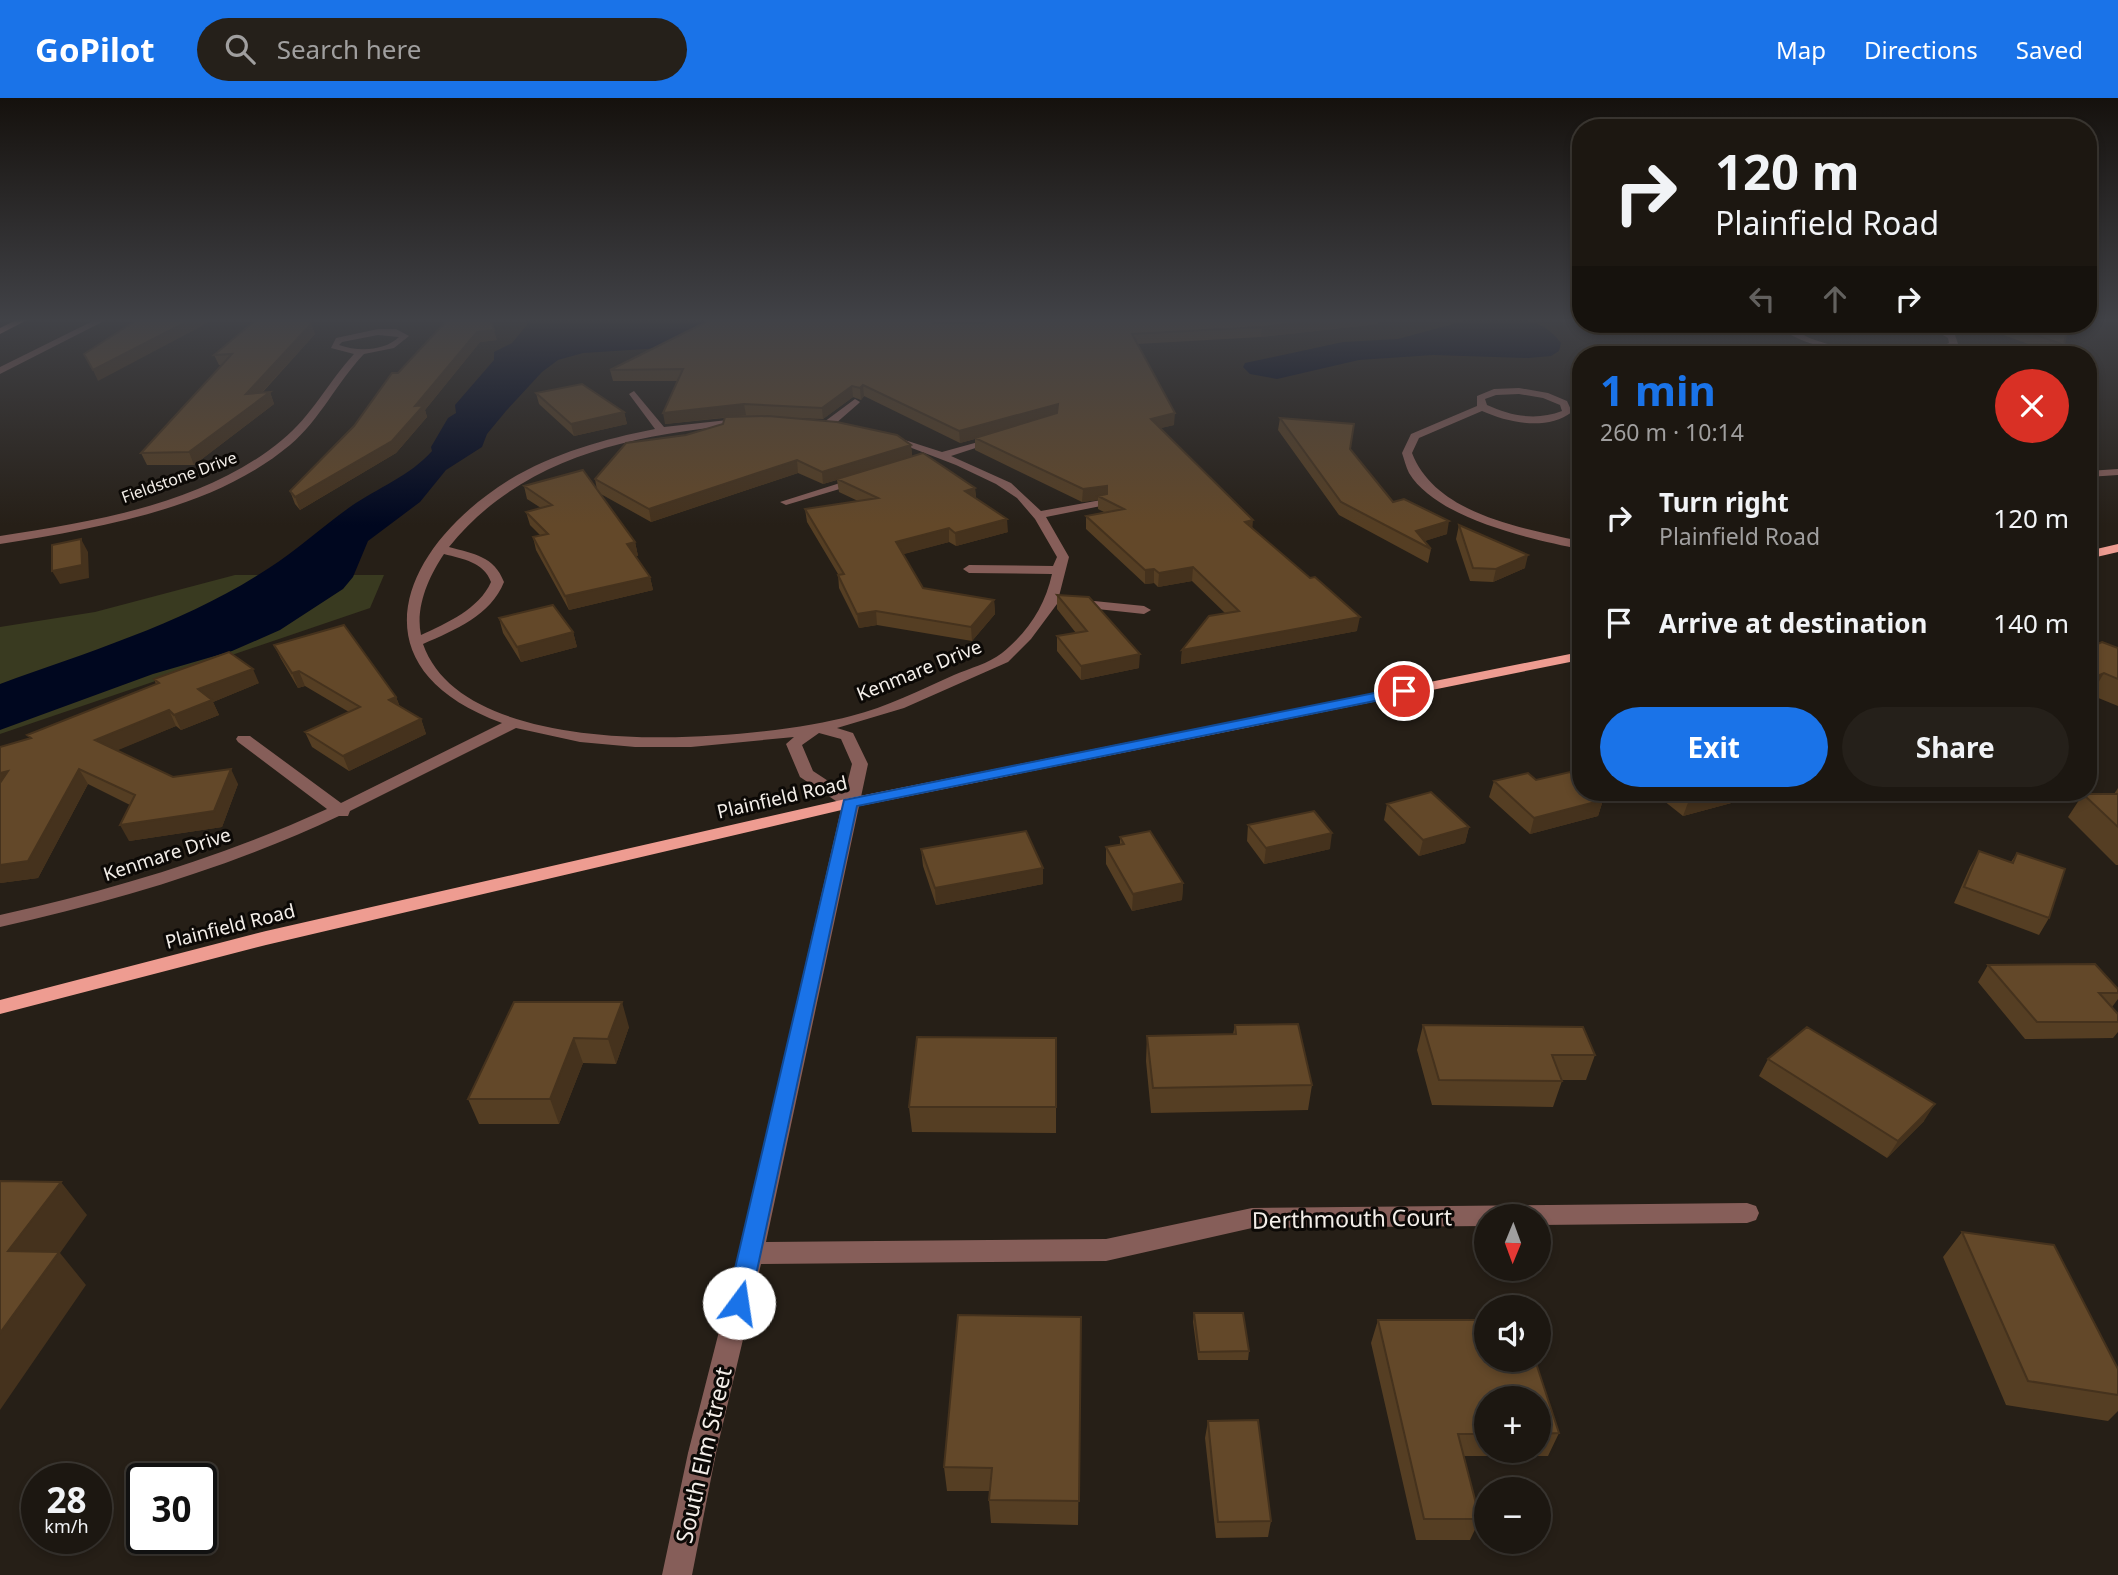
<!DOCTYPE html>
<meta charset="utf-8">
<style>
body{margin:0;font-family:"Noto Sans",sans-serif;background:#25201a;color:#f1f3f6;height:100vh;display:flex;flex-direction:column;font-size:26px;white-space:nowrap}
*{box-sizing:border-box;margin:0}
p{font-size:23px;color:#a09f9f}
.icon{flex:none;width:38px;height:38px;fill:none;stroke:currentColor;stroke-width:2;stroke-linecap:round;stroke-linejoin:round}
.map{position:relative;flex:1;overflow:hidden}
.sheet{position:absolute;left:1572px;top:248px;width:525px;height:455px;display:flex;flex-direction:column;background:#1c1711;border-radius:28px;box-shadow:0 4px 10px #0003,0 0 0 2px #3a3631}
.sheet>*{flex:none}
.hud{position:absolute;left:1572px;top:21px;width:525px;height:214px;border-radius:28px;box-shadow:0 4px 10px #0003,0 0 0 2px #3a3631;background:#1c1711;color:#f1f3f6;overflow:hidden}
.needle{width:46px;rotate:181deg}
.tools{position:absolute;left:1474px;top:1106px;display:grid;gap:14px}
.tools a{display:grid;place-items:center;width:77px;height:77px;border-radius:50%;background:#1c1711;box-shadow:0 4px 10px #0003,0 0 0 2px #3a3631;font-size:35px}
.speed{position:absolute;left:21px;top:1365px;display:flex;gap:14px;font-size:35px;font-weight:700;text-align:center}
.speed>*{display:grid;place-content:center;width:91px;height:91px;border-radius:50%;background:#1c1711;box-shadow:0 4px 10px #0003,0 0 0 2px #3a3631;line-height:1}
.speed small{font-size:18px;font-weight:400}
.speed .limit{border:4px solid #111;border-radius:10px;background:#fff;color:#111}
.pin{position:absolute;display:grid;place-items:center;width:60px;height:60px;color:#fff;margin:-30px;border:4px solid #fff;border-radius:50%;box-shadow:0 2px 7px #0007}
.me{position:absolute;width:77px;margin:-38px;rotate:14deg;stroke-linejoin:round;filter:drop-shadow(0 0 5px #0008)}
.turn{display:flex;align-items:center;gap:24px;height:147px;padding:0 28px;font-size:32px}
.turn .icon{width:91px;height:91px;stroke-width:2.5}
.turn b{display:block;font-size:49px;line-height:60px}
.lanes{display:flex;align-items:center;height:66px;padding:0 28px;background:#0003;justify-content:center;gap:35px;direction:ltr}
.lanes .off{opacity:.35}
.round{display:grid;place-items:center;flex:none;width:74px;height:74px;border-radius:37px;background:#25201a}
.overview{display:flex;align-items:center;justify-content:space-between;height:119px;padding:0 28px}
h1{font-size:42px;font-weight:700;line-height:52px;color:#1a73e8}
.action{display:flex;gap:14px;margin-top:auto;padding:14px 28px}
.action a{flex:1;height:80px;border-radius:42px;background:#1a73e8;color:#fff;font-size:28px;font-weight:700;line-height:80px;text-align:center}
.action a+a{background:#25201a;color:#f1f3f6}
ul{padding:0;list-style:none}
li{display:flex;align-items:center;gap:21px;height:105px;padding:0 28px}
li div{flex:1}
li b{display:block;font-size:26px}
li em{font-style:normal}
header{display:flex;align-items:center;gap:42px;box-sizing:border-box;height:98px;padding:0 35px;background:#1a73e8;color:#fff}
header strong{font-size:33px}
nav{display:flex;gap:38px;margin-inline-start:auto;font-size:24px}
.search{width:490px;height:63px;background:#25201a;display:flex;align-items:center;gap:18px;box-sizing:border-box;padding:0 24px;border-radius:38px;color:#a09f9f;font-size:26px}
.map>svg:first-child{display:block}
</style>
<header>
<strong>GoPilot</strong>
<div class="search"><svg class="icon" aria-label="search" viewBox="0 0 24 24"><circle cx="10" cy="10" r="6"/><path d="M15 15l6 6"/></svg>Search here</div>
<nav><a>Map</a><a>Directions</a><a>Saved</a></nav>
</header>
<div class="map">
<svg width="2118" height="1477" viewBox="0 0 2118 1477">
<rect width="100%" height="100%" fill="#261f17"/>
<path fill="#393a20" d="M235 477H384L370 510 0 636V529L95 514Z"/>
<path fill="#00071f" d="M527 220H717L662 250 583 255 558 262 542 274 506 313 487 336 482 349 446 372 420 404 368 443 353 479 343 491 280 532 232 553 153 576 0 632V586C91 553 188 524 269 470 297 452 322 429 350 409 377 390 410 378 432 353L431 349 448 320 456 315 455 307 494 262V254L512 245 527 227Z
M1475 220C1508 220 1540 216 1561 245L1559 253 1551 258 1528 260 1433 257 1359 262 1277 281 1250 276 1243 269 1245 265 1343 244 1398 241Z"/>
<g fill="none" stroke-linecap="round" stroke-linejoin="round">
<path fill="#865e59" fill-rule="evenodd" d="M99 220H110L0 276V269Z
M870 220H990L1013 223 1009 226 874 222Z
M1776 226C1789 225 1801 238 1815 242 1854 256 1910 261 1949 245L1948 240 1924 226H1934L1955 237 1958 246C1924 272 1806 257 1776 226Z
M378 231H396L409 238 394 250 364 256C337 284 320 322 290 347 212 412 97 430 0 446V438C95 423 205 406 282 342 311 319 329 283 354 256L331 250 336 240ZM378 237 399 239C384 253 359 254 339 247L342 244Z
M1519 290 1548 295 1567 303 1572 314C1547 333 1509 325 1482 313L1419 340 1412 355C1436 417 1523 430 1580 443V451C1531 441 1437 421 1409 375 1406 369 1404 361 1402 355L1411 336 1477 308V298L1494 291ZM1519 296 1543 300 1560 307 1562 313C1536 323 1511 318 1487 307L1485 301 1496 297Z
M634 293 664 329 746 320 824 324 855 301 860 304 858 306 835 326 886 336 942 354 1000 338V342L951 358 1011 385 1041 413 1101 402 1107 405 1101 408 1046 419 1069 459 1057 506 1031 541 1008 564 904 610 837 630 853 635 868 666 766 1144 1106 1141 1252 1110 1747 1105 1756 1108 1759 1115 1756 1122 1747 1125 1538 1127V1118H1486V1128L1252 1130 1106 1163 761 1166 716 1355 692 1477H662L688 1355 739 1155 842 707 800 679 786 646 794 639 691 649H635L580 644 516 630 350 713 348 718H339C231 769 116 803 0 829V817C112 792 222 759 327 711L238 644 236 641 238 638H250L341 705 502 625C351 570 400 450 509 382 554 355 604 341 655 331L629 296ZM746 326 802 328 856 335 904 347 956 367 996 386 1017 400 1035 421 1057 459 1053 468 969 467 963 471 969 475 1052 476C1045 508 1028 534 1002 555 988 566 970 570 954 577 920 592 887 609 851 618 752 644 466 669 423 546 455 532 491 517 504 484 494 458 474 456 449 449 522 358 635 336 746 326ZM444 456C463 461 484 464 491 484 479 511 447 525 421 537 415 509 429 478 444 456ZM819 635 841 641 852 666 845 694 813 673 802 647Z
M2118 371V377L2088 379V373Z
M859 379 865 382 863 384 786 407 780 404Z
M1074 501 1144 508 1151 512 1144 516 1069 508 1067 505Z"/>
<path fill="#ee9c91" fill-rule="evenodd" d="M20 220H31L0 236V230Z
M2118 446V454L2088 461V453Z
M1580 554V562L850 710 266 847 0 916V902L266 833 850 700Z"/>
</g>
<path fill="#553e23" fill-rule="evenodd" d="M449 220 497 242 480 244 425 312 427 319 396 355 300 412 295 406 290 393 354 328 398 275Z
M714 220H934L935 225H985V220H1384L1379 221 1378 226 1261 239 1137 246 1174 327 1160 330 1252 430 1357 533 1181 566 1182 552 1226 516 1192 483 1158 489 1154 485 1145 486 1086 431V418L1104 414 1098 411V402L1082 404 975 352V341L960 345 864 298 861 302 853 299 823 321 788 320 911 347 912 358 975 390 976 400 1008 434 956 448 949 444 903 456 923 490 994 502 995 516 972 543 877 527 859 530 839 490 838 476 807 424 805 411 858 403 839 394 837 382 823 386 798 375 651 424 599 395 635 444 638 458H635L650 479 653 492 569 512 536 452 533 439 540 437 530 427 526 414 541 410 527 401 524 388 597 392 595 381 686 337 723 326 724 320 665 326 678 283H613L610 272Z
M311 226 315 236 262 295 270 294 274 306 194 367H147L141 355 222 267H219L214 257Z
M1973 226H2068L2064 247 2059 257Z
M536 295 624 314 627 326 574 338 539 306Z
M1280 320 1350 351 1393 404 1447 436 1424 443 1431 451 1428 465 1339 417 1278 332Z
M1459 427 1525 470 1493 484 1470 483 1456 441Z
M1057 497 1139 570 1081 582 1057 553V538L1076 535 1057 511Z
M499 520 573 534 577 549 521 564 503 535Z
M274 547 396 599 400 609 421 621 426 636 349 673 312 649 305 634 349 614 305 588 298 590 281 561Z
M2088 550H2118V608L2091 597 2088 598Z
M154 581 259 585 213 604 219 617 181 632 176 628 117 652 173 679 238 686 222 729 129 743 130 707 88 686 38 780 0 785V649L30 640 27 637 156 586Z
M1536 682 1603 702 1598 718 1530 736 1489 699 1494 683Z
M2118 690V767H2116L2068 719 2083 696H2114Z
M1654 695H1762L1761 697 1683 718Z
M1387 706 1469 729 1465 745 1419 758 1384 722Z
M1248 727 1330 751 1264 766 1247 743Z
M1120 739 1183 785 1182 802 1132 813 1106 766V749L1120 747Z
M921 751 1043 770V786L936 807 923 768Z
M1979 753 2011 764 2017 755 2049 820 2039 837 1954 805 1970 769Z
M1988 867 2118 891V901L2112 909 2118 916V934L2113 940 2025 941 1978 884Z
M514 904 629 929 616 966 583 965 559 1026H479L468 1001Z
M1235 927 1312 987 1308 1012 1151 1015 1146 963 1147 938 1233 936Z
M1423 927 1595 957 1586 982H1561L1562 983 1553 1009 1432 1007 1417 952Z
M1056 940V1035L912 1034 909 1009Z
M1768 961 1924 1023 1887 1060 1759 978Z
M1962 1134 2118 1271V1313L2108 1323 2006 1307 1943 1159Z
M1194 1215 1249 1253 1248 1262H1198L1193 1224Z
M1081 1219 1078 1427 991 1425 989 1402 990 1393H947L944 1369Z
M1378 1222H1486V1262H1535L1559 1335 1548 1358H1464L1480 1421 1470 1442H1416L1371 1245ZM1486 1300H1538V1353H1486Z
M1208 1323 1271 1423 1268 1439 1216 1440 1205 1340Z"/>
<path fill="#45321d" d="M194 220H217L98 283 93 272Z
M1340 220H1384L1379 221 1378 226 1261 239 1262 229Z
M311 226 315 236 250 307 246 296Z
M494 232 497 242 480 244 425 312 427 319 396 355 300 412 295 399 415 308 477 234Z
M863 287 864 298 861 302 860 290Z
M852 288 853 299 823 321 822 310Z
M270 294 274 306 194 367 189 354Z
M744 306 746 317 665 326 663 315Z
M1058 306V318L960 345 959 333Z
M624 314 627 326 574 338 571 326Z
M1175 315 1174 327 1150 333 1151 321Z
M911 347 912 359 823 386 822 374Z
M797 362 798 375 651 424 649 411Z
M1107 388V401L1098 398V402L1082 404 1083 391Z
M975 390 976 403 965 393Z
M1007 421 1008 434 956 448 955 435Z
M1253 422 1252 435 1245 424Z
M1449 423 1447 436 1419 445 1416 433Z
M949 430V444L897 458 896 444Z
M81 441 88 454 89 480 60 486 52 473Z
M635 444 638 458 630 459 627 446Z
M1528 457 1525 470 1493 484 1496 471Z
M1193 469 1192 483 1158 489 1159 475Z
M1154 471V485L1145 486V472Z
M650 479 653 492 569 512 565 498Z
M994 502 995 516 972 543 971 529Z
M876 513 877 527 859 530 857 516Z
M1360 519 1357 533 1181 566 1182 552Z
M573 534 577 549 521 564 517 549Z
M1140 556 1139 570 1081 582V568Z
M253 571 259 585 213 604 219 617 181 632 174 617 198 591Z
M299 573 305 588 298 590 292 575Z
M2104 575 2091 597 2088 598V582Z
M396 599 402 614 389 602Z
M169 612 176 628 104 658 95 642Z
M421 621 426 636 349 673 343 658Z
M79 671 88 686 38 780 0 785V767Z
M231 671 238 686 222 729 129 743 120 727Z
M8 673 0 694V675Z
M1717 695H1762L1761 697 1683 718 1689 702Z
M1603 702 1598 718 1530 736 1534 720Z
M1469 729 1465 745 1419 758 1423 742Z
M1332 735 1330 751 1264 766 1266 750Z
M1043 770V786L936 807 935 790Z
M1183 785 1182 802 1132 813 1133 796Z
M622 904 629 929 616 966 608 941Z
M574 940 583 965 559 1026 550 1001Z
M1935 1006 1924 1023 1887 1060 1898 1043Z
M61 1084 87 1117 60 1155 86 1187 0 1312V1235L8 1153Z"/>
<path fill="#634829" stroke="#45321d" stroke-width="2" d="M140 220H194L93 272 84 256Z
M258 220H308L311 226 246 296 270 294 189 354 141 355 232 256 214 257Z
M449 220H490L494 232 477 234 415 308 424 307 392 343 295 399 290 393 354 328 392 275H398Z
M714 220H934L933 225H985V220H1340L1262 229 1132 236 1175 315 1151 321 1253 422 1245 424 1310 480 1315 479 1360 519 1182 552 1209 518 1239 513 1193 469 1159 475 1154 471 1145 472 1086 418 1124 411 1098 398 1107 396V388L1083 391 975 340 1057 315 1058 306 959 333 863 287 860 290 852 288 822 310 744 306 663 315 683 271 610 272Z
M2005 226H2068L2064 247Z
M582 286 624 314 571 326 536 295Z
M768 318 837 324 897 337 911 347 822 374 797 362 649 411 595 381 626 345 686 337 723 326 725 319Z
M1280 320 1354 326 1350 351 1393 404 1404 401 1449 423 1416 433 1431 451 1341 404Z
M923 355 975 390 965 393 1007 421 955 435 949 430 896 444 923 490 994 502 971 529 876 513 857 516 838 477 844 476 805 411 878 400 837 381Z
M583 372 635 444 627 446 650 479 565 498 533 439 548 436 526 414 552 407 524 388Z
M1459 427 1528 457 1496 471 1473 470Z
M81 441 82 467 52 473V447Z
M1057 497 1089 499 1140 556 1081 568 1057 538 1087 533Z
M553 507 573 534 517 549 499 520Z
M344 527 396 599 389 602 421 621 343 658 305 634 360 609 299 573 292 575 274 547Z
M2102 544 2118 550V581L2104 575 2088 582V550Z
M229 554 253 571 198 591 212 602 174 617 169 612 95 642 173 679 231 671 214 713 120 727 135 697 79 671 28 763 0 767V685L8 673 0 675V649L31 640 27 637 159 585 154 581Z
M1570 674 1580 683V695H1594L1603 702 1534 720 1494 683 1528 675 1536 682Z
M1431 694 1469 729 1423 742 1387 706Z
M1680 695H1717L1689 702Z
M2083 696H2118V729Z
M1314 713 1332 735 1266 750 1248 727Z
M1026 733 1043 770 935 790 921 751Z
M1150 733 1183 785 1133 796 1106 749 1124 746 1120 739Z
M1979 753 2013 765 2017 755 2065 771 2049 820 1964 789Z
M2095 866 2118 891V895H2099L2118 916V924H2037L1988 867Z
M514 904H622L608 941 574 940 550 1001H468Z
M1298 926 1312 987 1153 990 1147 938 1236 936 1235 927Z
M1423 927 1583 929 1595 957H1552L1562 983 1439 982Z
M1807 929 1935 1006 1898 1043 1768 961Z
M917 939 1056 940V1009H909Z
M0 1083 61 1084 8 1153 59 1154 0 1235Z
M1962 1134 2054 1147 2118 1271V1297L2028 1283Z
M1194 1215H1243L1249 1253 1199 1254Z
M958 1217 1081 1219 1079 1403 989 1402 992 1370 944 1369Z
M1378 1222H1486V1262H1535L1559 1335 1538 1336V1300H1486V1336H1458L1480 1421H1424Z
M1258 1322 1271 1423 1218 1424 1208 1323Z"/>
<linearGradient id="sky" x2="0" y2="1"><stop stop-color="#15110d"/><stop offset="0.52" stop-color="#414247"/><stop offset="1" stop-color="#414247" stop-opacity="0"/></linearGradient>
<rect width="2118" height="427" fill="url(#sky)"/>
<path fill="#1a73e8" stroke="#114b97" stroke-width="2" d="M1404 589 1411 593 1409 596 857 708 750 1205 747 1213 739 1216 730 1213 727 1205 844 702Z"/>
<g text-anchor="middle" dominant-baseline="central" stroke-width="6" stroke-linejoin="round" paint-order="stroke">
<g font-size="16" fill="#f3eee9" stroke="#0c0906">
<text transform="translate(179 379) rotate(-20)">Fieldstone Drive</text>
</g>
<g font-size="19" fill="#f3eee9" stroke="#0c0906">
<text transform="translate(919 572) rotate(-22)">Kenmare Drive</text>
<text transform="translate(782 699) rotate(-13)">Plainfield Road</text>
<text transform="translate(167 756) rotate(-18)">Kenmare Drive</text>
<text transform="translate(230 828) rotate(-14)">Plainfield Road</text>
</g>
<g font-size="23" fill="#f3eee9" stroke="#0c0906">
<text transform="translate(1352 1120) rotate(-1)">Derthmouth Court</text>
<text transform="translate(703 1357) rotate(-77)">South Elm Street</text>
</g>
</g>
</svg>
<div class="tools">
<a><svg class="needle" viewBox="-14 -14 28 28"><path d="M0-13l5 13h-10z" fill="#e53935"/><path d="M0 13l5-13h-10z" fill="#a09f9f"/></svg></a>
<a><svg class="icon" aria-label="sound" viewBox="0 0 24 24"><path d="M4 9h4l5-4v14l-5-4H4zM17 9q2 3 0 6"/></svg></a>
<a>+</a>
<a>−</a>
</div>
<div class="speed"><div>28<small>km/h</small></div><div class="limit">30</div></div>
<div class="pin" style="left:1404px;top:593px;background:#d93025"><svg class="icon" aria-label="arrive" viewBox="0 0 24 24"><path d="M6 21V4h12l-3 4 3 4H6"/></svg></div>
<svg class="me" style="left:739px;top:1205px" viewBox="-20 -20 40 40"><circle r="19" fill="#fff"/><path d="M0-13L10 11 0 6-10 11z" fill="#1a73e8"/></svg>
<div class="hud">
<div class="turn"><svg class="icon" aria-label="right" viewBox="0 0 24 24"><path d="M7 20v-9h11M14 6l5 5-5 5"/></svg><div><b>120 m</b>Plainfield Road</div></div>
<div class="lanes"><svg class="icon off" aria-label="left" viewBox="0 0 24 24"><path d="M17 20v-9H6M10 6l-5 5 5 5"/></svg><svg class="icon off" aria-label="ahead" viewBox="0 0 24 24"><path d="M12 20V5M6 11l6-6 6 6"/></svg><svg class="icon" aria-label="right" viewBox="0 0 24 24"><path d="M7 20v-9h11M14 6l5 5-5 5"/></svg></div>
</div>
<section class="sheet">
<div class="overview"><div><h1>1 min</h1><p>260 m · 10:14</p></div><a class="round" style="background:#d93025;color:#fff"><svg class="icon" aria-label="close" viewBox="0 0 24 24"><path d="M6 6l12 12M18 6L6 18"/></svg></a></div>
<ul>
<li><svg class="icon" aria-label="right" viewBox="0 0 24 24"><path d="M7 20v-9h11M14 6l5 5-5 5"/></svg><div><b>Turn right</b><p>Plainfield Road</p></div><em>120 m</em></li>
<li><svg class="icon" aria-label="arrive" viewBox="0 0 24 24"><path d="M6 21V4h12l-3 4 3 4H6"/></svg><div><b>Arrive at destination</b></div><em>140 m</em></li>
</ul>
<div class="action"><a>Exit</a><a>Share</a></div>
</section>
</div>
